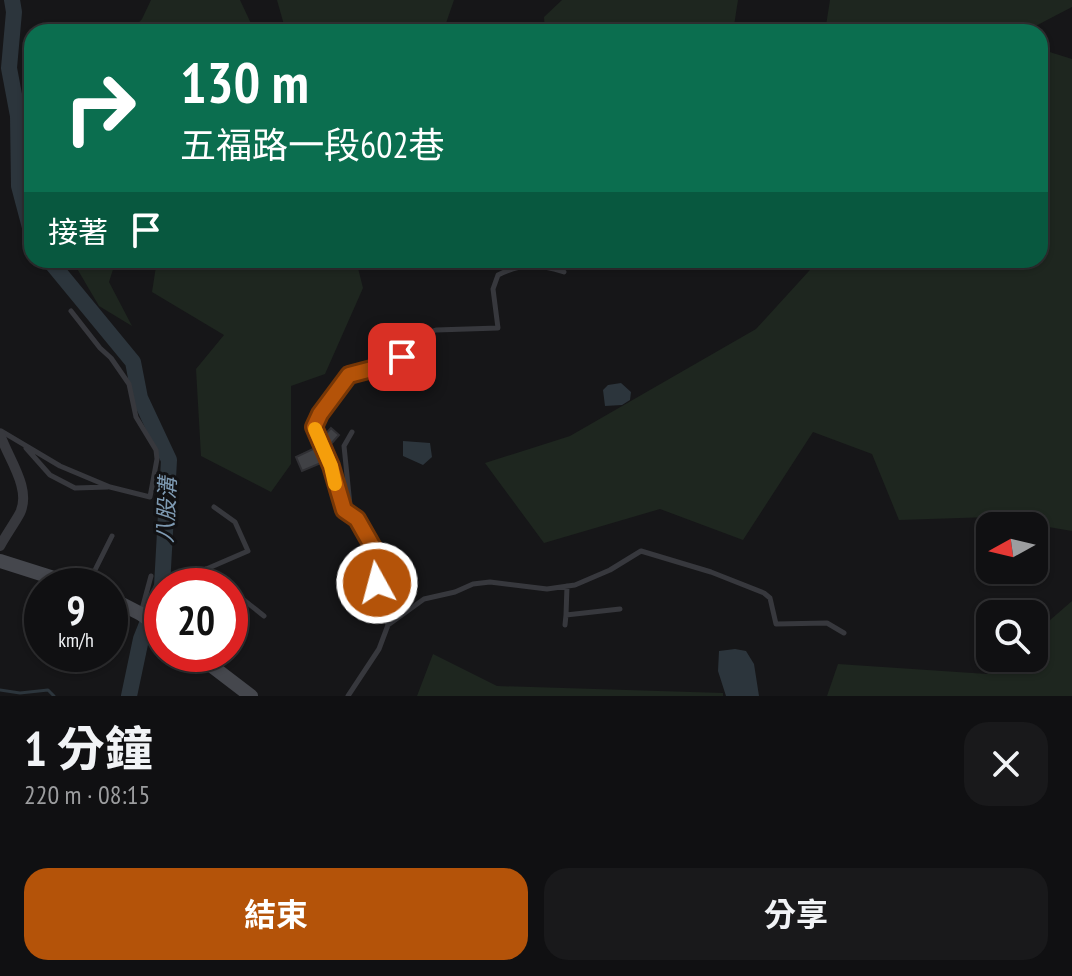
<!DOCTYPE html>
<html lang="zh-TW">
<meta charset="utf-8">
<style>
body{margin:0;font-family:"PT Sans Narrow","Noto Sans TC",sans-serif;background:#19191b;color:#f1f3f6;height:100vh;display:flex;flex-direction:column;font-size:30px;white-space:nowrap}
*{box-sizing:border-box;margin:0}
p{font-size:26px;color:#9c9d9f}
.icon{flex:none;width:44px;height:44px;fill:none;stroke:currentColor;stroke-width:2;stroke-linecap:round;stroke-linejoin:round}
.map{position:relative;height:696px;overflow:hidden}
.sheet{display:flex;flex-direction:column;background:#101012;flex:1}
.sheet>*{flex:none}
.banner{position:absolute;left:24px;top:24px;width:1024px;height:244px;border-radius:24px;box-shadow:0 2px 6px #0004,0 0 0 2px #303032;background:#0b6e4f;color:#fff;overflow:hidden}
.needle{width:52px;rotate:262deg}
.buttons{position:absolute;left:976px;top:512px;display:grid;gap:16px}
.buttons a{display:grid;place-items:center;width:72px;height:72px;border-radius:16px;background:#101012;box-shadow:0 2px 6px #0004,0 0 0 2px #303032;font-size:40px}
.speed{position:absolute;left:24px;top:568px;display:flex;gap:16px;font-size:40px;font-weight:700;text-align:center}
.speed>*{display:grid;place-content:center;width:104px;height:104px;border-radius:50%;background:#101012;box-shadow:0 2px 6px #0004,0 0 0 2px #303032;line-height:1}
.speed small{font-size:20px;font-weight:400}
.speed .limit{border:12px solid #d22;background:#fff;color:#111}
.pin{position:absolute;display:grid;place-items:center;width:68px;height:68px;color:#fff;margin:-34px;border-radius:16px;box-shadow:0 4px 12px #0006}
.me{position:absolute;width:88px;margin:-44px;rotate:353deg;stroke-linejoin:round;filter:drop-shadow(0 0 6px #0008)}
.turn{display:flex;align-items:center;gap:28px;height:168px;padding:0 24px;font-size:36px}
.turn .icon{width:104px;height:104px;stroke-width:2.5}
.turn b{display:block;font-size:56px;line-height:68px}
.then{display:flex;align-items:center;height:76px;padding:0 24px;background:#0003;gap:16px;font-size:30px}
.round{display:grid;place-items:center;flex:none;width:84px;height:84px;border-radius:24px;background:#19191b}
.head{display:flex;align-items:center;justify-content:space-between;height:136px;padding:0 24px}
h1{font-size:48px;font-weight:700;line-height:60px}
.cta{display:flex;gap:16px;margin-top:auto;padding:16px 24px}
.cta a{flex:1;height:92px;border-radius:24px;background:#b45309;color:#fff;font-size:32px;font-weight:700;line-height:92px;text-align:center}
.cta a+a{background:#19191b;color:#f1f3f6}
.map>svg:first-child{display:block}
</style>
<div class="map">
<svg width="1072" height="696" viewBox="0 0 1072 696">
<rect width="100%" height="100%" fill="#161618"/>
<path fill="#1e261f" d="M151 0H240L255 32H130L142 19Z
M277 0H454L443 32H286Z
M562 0H738L733 32H545L544 17Z
M830 0H1072V7L1024 32H825Z
M1040 49 1072 59V531L990 517 899 520 872 454 813 432 743 540 660 509 544 543 485 463 570 436 756 329 819 260H1040Z
M72 260H116L109 282 132 326 99 306Z
M157 260H356L363 288 325 374 291 386V464L271 492 201 456 196 369 224 335 152 292Z
M1072 601V696H827L838 664 987 674 1006 658H1034V634Z
M433 654 497 686 723 693V696H417Z"/>
<path fill="#2c353c" d="M621 383 631 392 630 400 622 405 605 406 603 390 608 385Z
M403 441 430 443 432 457 423 465 403 456Z
M735 649 746 651 754 664 759 696H726L718 671 719 651Z"/>
<g fill="none" stroke-linecap="round" stroke-linejoin="round">
<path stroke="#2c353c" stroke-width="3" d="M0 690 20 693 48 690 54 696"/>
<path stroke="#2c353c" stroke-width="16" d="M12 0 14 12 9 68 18 116 19 186 32 235
M49 260 133 362 140 398 169 460 162 586 141 639 129 696"/>
</g>
<path fill="#404145" stroke="#303034" stroke-width="2" d="M331 428 339 435 330 445 322 438Z
M315 448 321 463 302 471 296 457Z"/>
<g fill="none" stroke-linecap="round" stroke-linejoin="round">
<path stroke="#37383d" stroke-width="5" d="M1 431 60 466 110 487 150 497 157 459 156 450 136 417 129 384 111 358 100 348 71 311
M352 432 344 446 350 505 356 518
M26 448 50 475 75 488 108 487
M206 569 227 586
M87 586 112 536
M167 586 248 551 235 522 214 507
M567 586 566 615 620 609
M230 589 264 616
M141 613 151 576
M388 625 377 583 374 549 357 519 344 510 337 493 331 466 314 427 320 414 349 375 387 365 402 357 424 334 436 330 498 328 493 289 498 275C521 263 540 264 564 272
M565 625 566 615
M348 696 379 649 388 625 424 599 455 592 473 584 490 582 547 589 575 585 610 570 641 551 711 572 764 593 770 598 776 624 827 623 844 633"/>
<path stroke="#37383d" stroke-width="10" d="M0 434C7 457 32 488 20 513 14 524 6 535 0 546"/>
<path stroke="#45474d" stroke-width="14" d="M0 561 79 586
M110 598 141 614 162 629
M196 654 251 696"/>
</g>
<g fill="none" stroke-linecap="round" stroke-linejoin="round">
<defs>
<path id="route" d="M377 583 374 549 357 519 344 510 331 466 314 427 320 414 349 375 387 365 402 357"/>
</defs>
<use href="#route" stroke="#753606" stroke-width="20"/>
<use href="#route" stroke="#b45309" stroke-width="14"/>
<path stroke="#f59e0b" stroke-width="14" d="M315 429 331 466 335 484"/>
</g>
<g text-anchor="middle" dominant-baseline="central" stroke-width="6" stroke-linejoin="round" paint-order="stroke">
<g font-size="22" font-style="italic" fill="#7f9bb3" stroke="#111113">
<text transform="translate(166 510) rotate(-87)">八股溝</text>
</g>
</g>
</svg>
<div class="buttons">
<a><svg class="needle" viewBox="-14 -14 28 28"><path d="M0-13l5 13h-10z" fill="#e53935"/><path d="M0 13l5-13h-10z" fill="#9c9d9f"/></svg></a>
<a><svg class="icon" aria-label="search" viewBox="0 0 24 24"><circle cx="10" cy="10" r="6"/><path d="M15 15l6 6"/></svg></a>
</div>
<div class="speed"><div>9<small>km/h</small></div><div class="limit">20</div></div>
<div class="pin" style="left:402px;top:357px;background:#d93025"><svg class="icon" aria-label="arrive" viewBox="0 0 24 24"><path d="M6 21V4h12l-3 4 3 4H6"/></svg></div>
<svg class="me" style="left:377px;top:583px" viewBox="-20 -20 40 40"><circle r="17" fill="#b45309" stroke="#fff" stroke-width="3"/><path d="M0-11L8 9 0 5-8 9z" fill="#fff"/></svg>
<div class="banner">
<div class="turn"><svg class="icon" aria-label="right" viewBox="0 0 24 24"><path d="M7 20v-9h11M14 6l5 5-5 5"/></svg><div><b>130 m</b>五福路一段602巷</div></div>
<div class="then">接著<svg class="icon" aria-label="arrive" viewBox="0 0 24 24"><path d="M6 21V4h12l-3 4 3 4H6"/></svg></div>
</div>
</div>
<section class="sheet">
<div class="head"><div><h1>1 分鐘</h1><p>220 m · 08:15</p></div><a class="round"><svg class="icon" aria-label="close" viewBox="0 0 24 24"><path d="M6 6l12 12M18 6L6 18"/></svg></a></div>
<div class="cta"><a>結束</a><a>分享</a></div>
</section>
